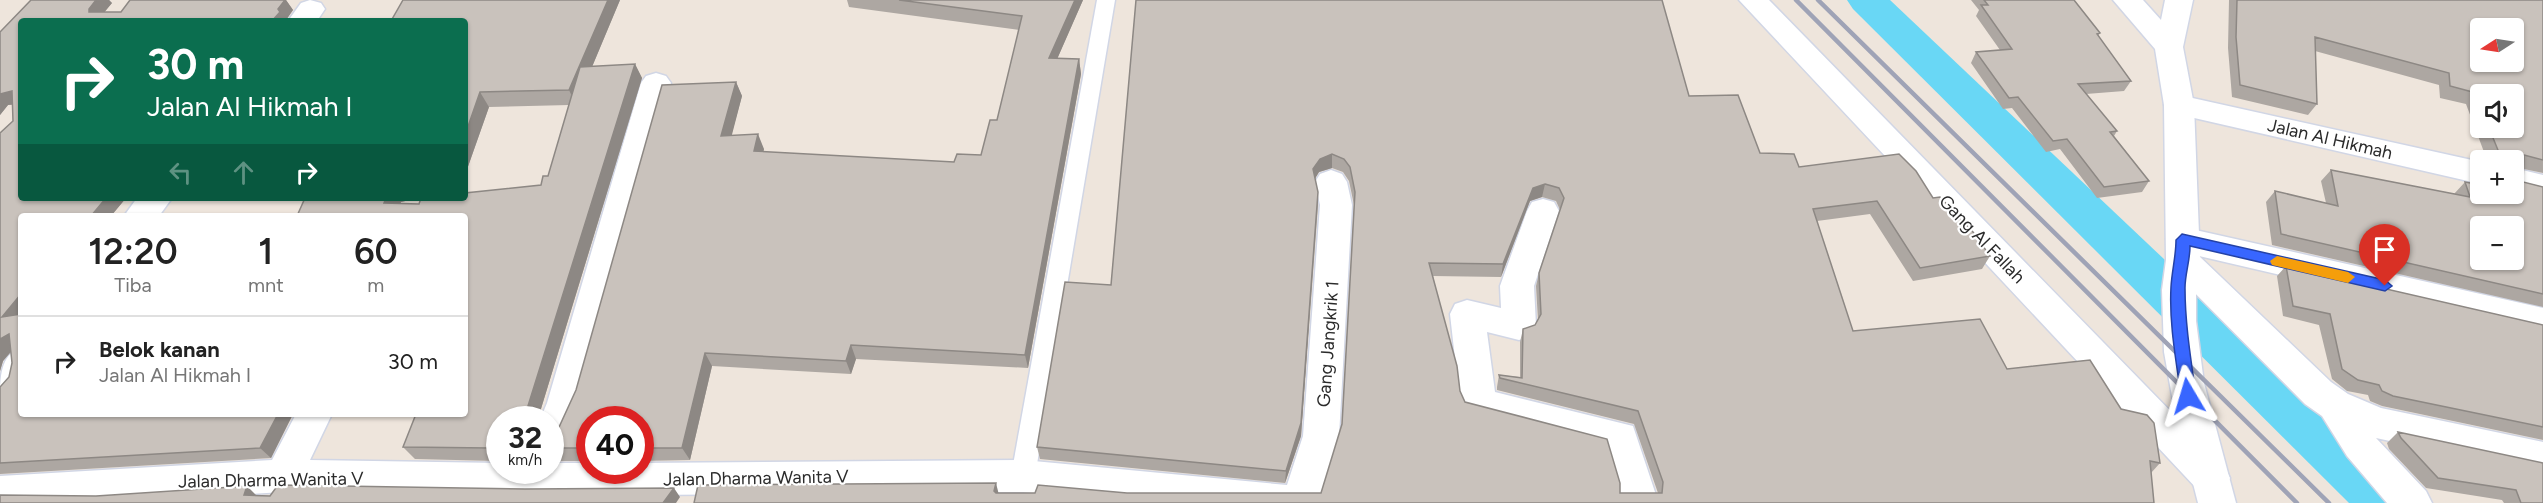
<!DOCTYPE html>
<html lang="id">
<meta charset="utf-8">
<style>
body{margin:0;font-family:Figtree,sans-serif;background:#f6f6f6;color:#222;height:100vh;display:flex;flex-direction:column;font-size:22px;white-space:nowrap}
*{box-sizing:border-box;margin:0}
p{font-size:20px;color:#767676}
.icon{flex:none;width:33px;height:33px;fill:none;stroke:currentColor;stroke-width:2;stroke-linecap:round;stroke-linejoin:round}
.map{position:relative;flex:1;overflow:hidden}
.details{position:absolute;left:18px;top:213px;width:450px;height:204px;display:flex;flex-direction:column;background:#fff;border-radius:6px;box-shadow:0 2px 4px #0004}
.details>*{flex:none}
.banner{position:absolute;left:18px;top:18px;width:450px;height:183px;border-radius:6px;box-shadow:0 2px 4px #0004;background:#0b6e4f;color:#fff;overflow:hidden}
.needle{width:39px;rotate:258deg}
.buttons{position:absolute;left:2470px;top:18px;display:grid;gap:12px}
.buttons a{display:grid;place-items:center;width:54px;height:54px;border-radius:6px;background:#fff;box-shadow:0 2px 4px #0004;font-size:30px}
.speed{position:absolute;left:486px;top:406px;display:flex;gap:12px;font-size:30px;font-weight:700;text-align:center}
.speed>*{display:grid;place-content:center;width:78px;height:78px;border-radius:50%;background:#fff;box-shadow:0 2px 4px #0004;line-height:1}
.speed small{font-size:15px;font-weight:400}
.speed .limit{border:9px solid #d22;background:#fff;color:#111}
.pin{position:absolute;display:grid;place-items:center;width:51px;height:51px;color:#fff;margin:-62px -26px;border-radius:50% 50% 50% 0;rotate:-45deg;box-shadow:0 0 6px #0007}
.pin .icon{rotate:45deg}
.me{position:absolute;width:66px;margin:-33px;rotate:353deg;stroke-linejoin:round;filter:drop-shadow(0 0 4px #0008)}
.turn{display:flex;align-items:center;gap:21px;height:126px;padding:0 30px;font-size:27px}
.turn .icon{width:78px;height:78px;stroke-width:2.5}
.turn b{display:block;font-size:42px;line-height:51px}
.lanes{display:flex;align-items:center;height:57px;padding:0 30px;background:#0003;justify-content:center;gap:30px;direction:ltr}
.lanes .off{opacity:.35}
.eta{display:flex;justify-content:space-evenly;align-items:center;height:102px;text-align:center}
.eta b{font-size:36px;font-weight:600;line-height:42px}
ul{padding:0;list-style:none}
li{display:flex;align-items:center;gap:18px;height:90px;padding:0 30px;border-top:2px solid #e0e0e0}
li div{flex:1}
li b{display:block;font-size:22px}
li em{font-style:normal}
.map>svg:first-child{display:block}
</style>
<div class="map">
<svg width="2543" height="503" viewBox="0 0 2543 503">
<rect width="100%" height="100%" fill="#eee5dc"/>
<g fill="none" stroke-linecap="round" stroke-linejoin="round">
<path fill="#69d7f5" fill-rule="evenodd" d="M1847 0H1890L2404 486 2412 503H2349L1853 9Z"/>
<defs>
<path id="lane" d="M1097 0H1115L1035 476 1031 483 1023 486 1015 483 1011 476Z"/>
<path id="street" d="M310 0 321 3 325 9 317 21H288L301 3Z
M1739 0H1769L2224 466 2230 478 2224 490 2211 494 2198 490Z
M656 73 666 76 671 83 583 403 563 449 550 453V420H540L547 403 641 83 646 76Z
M2179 95 2481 162V184L2168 112 2164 105 2168 98Z
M2514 168 2543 175V199L2514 192Z
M1331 170 1342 174 1347 182 1352 205 1339 436 1319 503H1129L1023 492 533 496 283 492 108 503H0V476L272 460 296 414H332L310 460 500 463V471H550V463H590V471H640V463L1023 460 1287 485 1303 436 1320 205 1315 182 1320 174Z
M137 198H172L159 216H124Z
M1543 199 1554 202 1559 211 1534 286 1536 326 1531 336 1519 340 1487 332 1495 392 1633 426 1656 495 1655 503H1617L1618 495 1605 449 1478 418 1465 414 1460 403 1450 314 1455 304 1467 300 1501 308 1500 286 1527 211 1532 202Z
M2182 227 2543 308V336L2199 256 2331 382 2348 394 2381 408 2543 442V474L2376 438 2426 491 2432 503H2387L2347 456 2322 416 2305 404 2171 269 2166 260 2171 251 2176 250 2170 248 2166 239 2170 230Z
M21 347C21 372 28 392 0 402 0 376 0 356 21 347Z"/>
<path id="secondary" d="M2113 0H2143L2161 20 2165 0H2193L2183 47 2194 105 2200 260 2196 290V321L2204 383 2236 503H2198L2175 413 2164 352 2162 290 2166 260 2164 105 2155 49Z"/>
</defs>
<use href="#lane" stroke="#d1d6e5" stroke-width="3"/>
<use href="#street" stroke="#d1d6e5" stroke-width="3"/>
<use href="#secondary" stroke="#d1d6e5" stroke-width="3"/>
<use href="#lane" fill="#fff" fill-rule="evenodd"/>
<use href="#street" fill="#fff" fill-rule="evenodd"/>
<use href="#secondary" fill="#fff" fill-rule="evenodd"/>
<path stroke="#9fa3b6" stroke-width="4.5" d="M1796 0 2297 503
M1818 0 2329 503"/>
</g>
<path fill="#ada7a2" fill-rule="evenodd" d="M31 0H109L112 3 104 12H121L130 0H286L293 10 286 20 287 21H21V198H126L111 216H21V414H293L271 458 0 474V387L9 377 12 363 11 352 3 361 0 371V133L13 121 12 105H8L0 115V32Z
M620 0 592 67 635 64 642 78 540 412 546 420H500V465L496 461 415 459 403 447 465 414V216L305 198H465L541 185 548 176 569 105 489 107 465 175V21ZM414 199 420 201 419 204 401 203V202Z
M847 0H1083L1057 59H1079L1081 74 1028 368 856 359 851 374 712 366 690 460 640 461V420H590V465L586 461H550V439L554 438 736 82 742 96 731 136 764 149 763 152 954 162 981 155 997 120 1019 30 849 7Z
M1136 0 1689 96 1760 153 1799 167 1933 198 1990 256 1982 269 1913 281 1870 214 1817 221 1853 331 2007 369 2121 409 2160 463 2151 473 2154 503 999 493H1321L1342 425 1354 205 1349 181 1343 172 1332 168 1319 172 1315 178 1318 205 1301 436 1285 483 1040 459 1037 447 1111 285ZM1542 197 1556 201 1560 210 1539 273 1536 286 1538 320 1535 325 1523 329 1520 342V377L1499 375 1497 387V390L1634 424 1658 493H1620L1465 402 1460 391 1433 276 1501 277 1530 201Z
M1971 0H2074L2100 33 2098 36 2131 81 2124 91 2086 94 2117 131 2114 136 2149 181 2142 192 2097 198 2060 149 2046 152 2012 108 2003 109 1971 63 1976 52 2000 50 1976 16 1979 10Z
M2229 0H2543V173L2524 169 2523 182 2543 187V307L2272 245 2266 202 2275 191 2326 203 2321 181 2331 170 2454 194 2465 182 2514 194V160H2487L2466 104 2440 98 2439 85 2315 51 2317 104 2308 115 2232 97 2228 48ZM2481 94 2514 128H2481Z
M2286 266 2543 325V440L2382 406 2370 401 2368 395 2347 391 2332 379 2319 325 2283 316 2277 276Z
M2398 432 2543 503H2504L2502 500 2426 488 2389 449 2387 443Z"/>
<path fill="#8d8884" d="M96 0H109L112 3 98 20 89 12V9Z
M285 0H286L293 10 286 20 287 21H272L278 9Z
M608 0H620L576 105 569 90Z
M1075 0H1083L1051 73 1049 58Z
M1079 59 1081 74 1028 368 1025 355Z
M635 64 642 78 540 412 546 420H538L528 406Z
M736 82 742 96 728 150 721 136Z
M12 91 21 103 8 105 0 115V94Z
M480 92 489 107 465 175V135Z
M758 134 764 149 760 166 754 151Z
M1332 154V168L1319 172 1313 182V169L1320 159Z
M1545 184 1542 197 1530 201 1501 277 1503 264 1533 188Z
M1318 192 1301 436 1285 483 1286 471Z
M106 198H126L111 216H91Z
M386 198H413L414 199 401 202 394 216 384 203Z
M21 294V319L2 317Z
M9 334 13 349 3 361 0 371V339Z
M851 345 856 359 851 374 846 361Z
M705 353 712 366 690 460 682 448Z
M278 414H293L271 458 260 448Z
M996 483 999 495 998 503 994 491Z
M247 486 257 496 244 495Z
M674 488 680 497 676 503H663Z"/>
<path fill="#c9c2bc" stroke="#8d8884" stroke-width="1.5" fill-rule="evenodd" d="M31 0H96L89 9V12H121L130 0H285L278 9 280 12 272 21H21V198H106L91 216H21V294L2 317 21 314V414H278L260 448 0 463V387L9 377 12 363 9 334 0 339V133L13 121 12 91 0 94V32Z
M403 0H608L569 90 480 92 465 135V21H391Z
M899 0H1075L1049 58 1079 59 1025 355 851 345 846 361 705 353 682 448H640V420H590V456H583L581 448H550V439L554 438 576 390 662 85 736 82 721 136 758 134 754 151 954 162 957 154 981 155 990 120H997L1022 16Z
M1136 0H1662L1689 96 1738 95 1760 153 1794 154 1799 167 1899 154 1916 171 1933 198 1940 197 1973 232 1990 256 1920 268 1877 201 1813 209 1853 331 1980 319 2007 369 2090 360 2121 409 2147 415 2154 423 2160 463 2150 461 2154 503H694L698 485 996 483 994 491 996 493H1035L1038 485 1127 493H1321L1342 424 1355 192 1350 167 1344 159 1332 154 1320 159 1313 169 1318 192 1301 423 1286 471 1037 447 1065 282 1111 285ZM1545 184 1559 188 1564 198 1539 273 1541 314 1535 325 1523 329 1522 378 1499 375 1500 378 1638 411 1663 482 1662 493H1620V483L1607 439 1465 402 1460 391 1457 366 1429 263 1503 264 1533 188Z
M1984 0H2074L2100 33 2097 34 2131 81 2078 84 2117 131 2110 132 2149 181 2104 187 2067 139 2053 141 2018 97 2009 98 1976 52 2012 49 1981 5H1988Z
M2237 0H2543V160L2524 155 2523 182 2543 187V294L2281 234 2275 191 2338 206 2331 170 2470 197 2465 182 2481 185V194H2514V160H2502L2489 128H2514V94H2481V106L2476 93 2450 86 2449 73 2315 37 2317 104 2240 85 2236 37ZM2481 28H2514V62H2481ZM2481 226H2514V260H2481Z
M635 64 528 406 530 409H538V420H500V456H492L490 448 403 447 416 414H465V216H297L305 198H386L384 203 419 204 421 198H465V193L541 185 543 176H548L580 67Z
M2286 266 2543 325V427L2393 396 2382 391 2379 385 2358 380 2342 369 2330 314 2293 306Z
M2398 432 2543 463V503H2521L2516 490 2438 478 2401 438Z
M278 485 525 489 674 488 663 503H0V495L96 496 247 486 244 495 270 496Z"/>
<path fill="#3866ff" stroke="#2442a6" stroke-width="1.5" d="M2182 234 2385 280 2392 286 2385 291 2190 246C2190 261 2185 274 2185 288 2185 324 2191 360 2196 396L2194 400 2188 402 2183 400 2181 396C2176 360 2169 323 2171 287 2172 270 2176 256 2176 240Z"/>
<path fill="#f59e0b" d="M2277 256 2348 272 2355 277 2348 283 2272 265 2270 261Z"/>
<g text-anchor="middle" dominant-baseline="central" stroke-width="4.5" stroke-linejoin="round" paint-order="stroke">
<g font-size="18" fill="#2b2b2b" stroke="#fff">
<text transform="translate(2330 139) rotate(13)">Jalan Al Hikmah</text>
<text transform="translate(1982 239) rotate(46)">Gang Al Fallah</text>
<text transform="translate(1328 344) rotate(-86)">Gang Jangkrik 1</text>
<text transform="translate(756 478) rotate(-1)">Jalan Dharma Wanita V</text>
<text transform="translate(271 480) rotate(-1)">Jalan Dharma Wanita V</text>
</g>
</g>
</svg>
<div class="buttons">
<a><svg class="needle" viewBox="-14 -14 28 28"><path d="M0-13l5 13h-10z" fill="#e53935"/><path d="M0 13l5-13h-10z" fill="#767676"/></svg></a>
<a><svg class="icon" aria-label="sound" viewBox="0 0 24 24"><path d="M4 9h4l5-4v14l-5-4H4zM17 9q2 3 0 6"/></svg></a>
<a>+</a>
<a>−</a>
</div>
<div class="speed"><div>32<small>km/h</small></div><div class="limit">40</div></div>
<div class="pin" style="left:2385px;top:286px;background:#d93025"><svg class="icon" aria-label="arrive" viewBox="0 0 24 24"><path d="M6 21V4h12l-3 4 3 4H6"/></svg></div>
<svg class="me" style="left:2188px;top:396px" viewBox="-20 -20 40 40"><path d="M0-17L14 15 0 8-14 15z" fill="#3866ff" stroke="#fff" stroke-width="4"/></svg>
<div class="banner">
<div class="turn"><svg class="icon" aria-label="right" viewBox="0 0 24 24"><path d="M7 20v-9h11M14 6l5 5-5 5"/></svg><div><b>30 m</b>Jalan Al Hikmah I</div></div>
<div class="lanes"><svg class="icon off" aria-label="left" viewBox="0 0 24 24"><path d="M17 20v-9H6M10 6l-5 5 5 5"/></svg><svg class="icon off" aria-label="ahead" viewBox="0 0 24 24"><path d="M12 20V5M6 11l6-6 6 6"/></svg><svg class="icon" aria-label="right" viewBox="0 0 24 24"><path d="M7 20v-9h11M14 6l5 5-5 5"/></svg></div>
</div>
<section class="details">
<div class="eta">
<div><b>12:20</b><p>Tiba</p></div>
<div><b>1</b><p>mnt</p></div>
<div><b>60</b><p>m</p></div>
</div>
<ul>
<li><svg class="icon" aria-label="right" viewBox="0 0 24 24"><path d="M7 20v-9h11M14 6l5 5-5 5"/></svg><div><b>Belok kanan</b><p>Jalan Al Hikmah I</p></div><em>30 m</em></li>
</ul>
</section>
</div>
